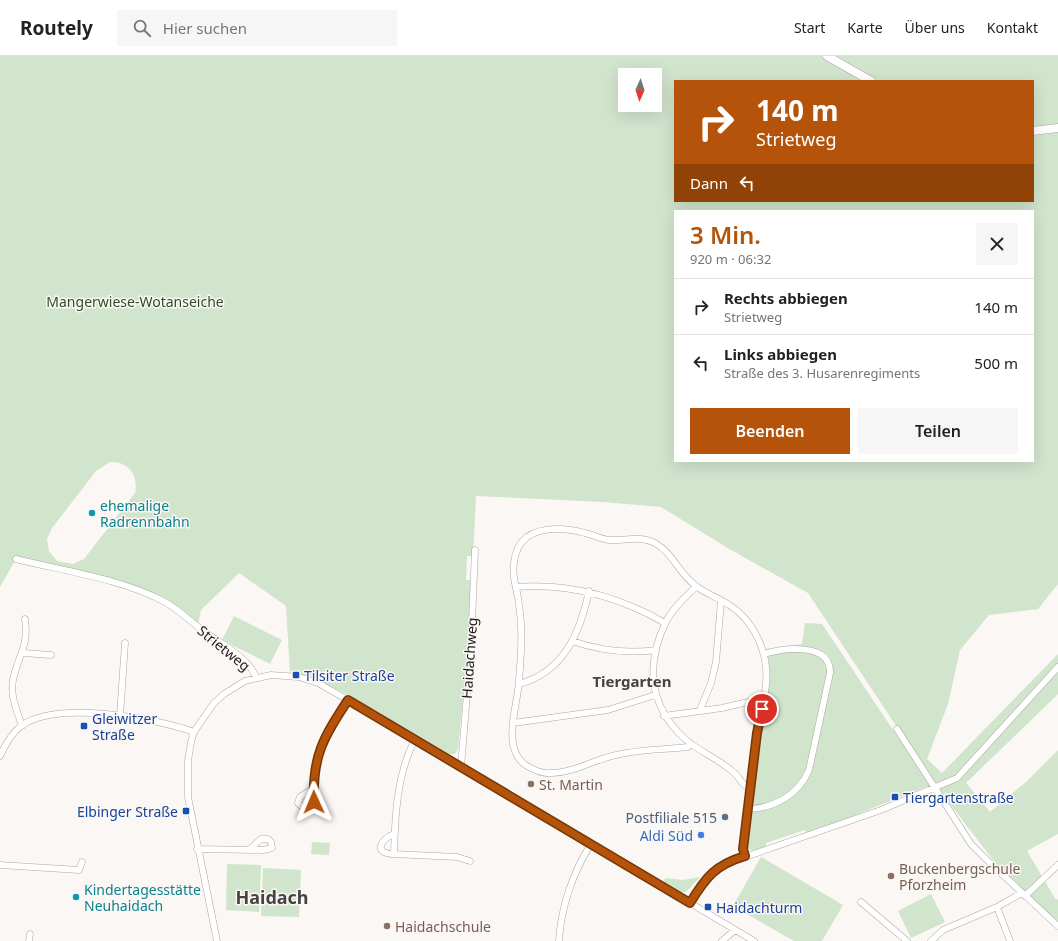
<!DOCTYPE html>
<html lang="de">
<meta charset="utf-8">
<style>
body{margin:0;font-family:"Noto Sans",sans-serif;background:#f6f6f6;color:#222;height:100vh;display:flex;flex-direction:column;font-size:15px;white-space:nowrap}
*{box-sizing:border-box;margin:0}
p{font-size:13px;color:#767676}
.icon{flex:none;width:22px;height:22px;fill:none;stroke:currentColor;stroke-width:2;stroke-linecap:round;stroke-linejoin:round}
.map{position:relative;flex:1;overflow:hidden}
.drawer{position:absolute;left:674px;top:154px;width:360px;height:252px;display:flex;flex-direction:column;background:#fff;border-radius:0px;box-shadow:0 4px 16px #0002}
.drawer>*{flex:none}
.top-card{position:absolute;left:674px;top:24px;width:360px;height:122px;border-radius:0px;box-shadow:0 4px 16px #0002;background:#b45309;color:#fff;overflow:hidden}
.needle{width:26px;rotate:183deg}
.tools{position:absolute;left:618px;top:12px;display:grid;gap:8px}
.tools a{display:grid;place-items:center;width:44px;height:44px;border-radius:0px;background:#fff;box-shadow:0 4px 16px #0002;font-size:20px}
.pin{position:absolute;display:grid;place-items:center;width:34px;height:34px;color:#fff;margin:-17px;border:2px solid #fff;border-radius:50%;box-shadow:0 1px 4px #0007}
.me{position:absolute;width:44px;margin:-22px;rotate:359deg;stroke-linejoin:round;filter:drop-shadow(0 0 3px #0008)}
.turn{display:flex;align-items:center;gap:14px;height:84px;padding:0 16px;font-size:18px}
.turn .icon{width:52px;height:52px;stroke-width:2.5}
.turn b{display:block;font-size:28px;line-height:34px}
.then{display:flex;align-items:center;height:38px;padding:0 16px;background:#0003;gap:8px;font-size:15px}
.round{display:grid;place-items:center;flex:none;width:42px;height:42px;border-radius:0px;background:#f6f6f6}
.headline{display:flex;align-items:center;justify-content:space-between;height:68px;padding:0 16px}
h1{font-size:24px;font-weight:600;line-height:30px;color:#b45309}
.button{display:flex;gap:8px;margin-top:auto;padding:8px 16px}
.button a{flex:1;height:46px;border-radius:0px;background:#b45309;color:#fff;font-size:16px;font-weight:600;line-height:46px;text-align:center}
.button a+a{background:#f6f6f6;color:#222}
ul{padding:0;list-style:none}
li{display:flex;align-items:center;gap:12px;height:56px;padding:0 16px;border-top:1px solid #e0e0e0}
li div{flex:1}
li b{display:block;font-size:15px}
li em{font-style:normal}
header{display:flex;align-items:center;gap:24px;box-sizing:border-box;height:56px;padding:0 20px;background:#fff;border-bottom:1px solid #e0e0e0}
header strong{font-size:19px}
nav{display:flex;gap:22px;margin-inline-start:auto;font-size:14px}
.search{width:280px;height:36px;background:#f6f6f6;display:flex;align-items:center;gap:10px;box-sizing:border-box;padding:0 14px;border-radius:0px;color:#767676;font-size:15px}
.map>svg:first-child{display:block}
</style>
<header>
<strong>Routely</strong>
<div class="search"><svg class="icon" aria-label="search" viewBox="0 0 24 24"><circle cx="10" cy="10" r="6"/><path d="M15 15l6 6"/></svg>Hier suchen</div>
<nav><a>Start</a><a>Karte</a><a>Über uns</a><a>Kontakt</a></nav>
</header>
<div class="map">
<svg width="1058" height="885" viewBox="0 0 1058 885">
<rect width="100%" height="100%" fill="#fbf7f5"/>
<path fill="#d1e4cc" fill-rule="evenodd" d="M0 0H1058V528L1038 553 989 559 960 594 948 648 927 703 942 717 1058 598V638L966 727 990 756 1026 726 1058 694V778L1027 795 1056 844 1058 843V866L997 809 936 730 808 537 731 494 661 451 603 446 476 440 473 500H467L466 524H471L468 590 458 693 455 698H448L351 640 318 625 290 617 286 550 239 517 201 554 198 569 148 537 16 503 0 531ZM625 19H655V49H625ZM675 25H1033V145H675ZM675 155H1033V405H675ZM110 406C128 405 139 419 135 437L84 503 73 508 57 505 49 495 47 483 52 472 96 415Z
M234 560 282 584 270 608 222 584Z
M805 567 822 568 930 729 808 778 805 774 766 787V791L753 795 747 792 746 785C750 754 753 722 758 690 764 657 772 627 767 593L802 588Z
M312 786 330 787 329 799 311 798Z
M761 801 843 849 822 885H794L733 850Z
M227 808 261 809 259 856 226 854Z
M263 812 301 814 299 861 261 860Z
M700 821 686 836H681L664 826 665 822 683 824Z
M931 838 945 866 911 882 898 855Z"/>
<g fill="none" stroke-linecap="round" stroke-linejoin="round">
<defs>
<path id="street" d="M16 503C64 515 123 523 165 546 181 555 194 569 209 579 225 590 248 602 256 621
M516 531C570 527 618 540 665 567
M572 585C601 595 627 598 656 594
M23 597 51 599
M519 628C564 616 580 577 589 535
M700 654 711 627 716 606 721 545
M120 660 125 587
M664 660 722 652 765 642
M513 667 608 654 655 639
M22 670C17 654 10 641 13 624 18 599 29 591 25 563
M897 673 971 788 990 807 1058 870
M415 683C397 718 395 759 394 798L457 801 470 805
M691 688C652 657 643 614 665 568 671 554 685 541 696 531
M0 700C5 689 12 677 21 670 56 644 155 662 194 676
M461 711 471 590 475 494
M314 732 300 741 298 747C302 752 308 752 313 749 317 739 313 725 315 714 318 687 334 666 348 644
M749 753C775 752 799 738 809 714L830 617C831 586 784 592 764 598
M197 793 263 794 272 792 271 786 268 783H261L250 793
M394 798C373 798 380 783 394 778
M745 800 743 793 749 748C751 725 753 703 756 680 761 653 772 625 763 596 758 578 746 559 729 549 719 542 706 538 696 530 679 518 673 497 655 487 641 479 625 485 609 484 600 483 594 479 585 477 567 472 543 470 527 481 519 487 515 497 514 507 511 520 518 535 519 549 523 574 521 600 519 625 518 649 500 693 527 710 534 714 543 718 551 717 572 717 592 705 612 700 637 693 663 694 688 691L691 688C705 698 720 704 733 716 740 721 742 731 751 732
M0 809 79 814 82 806
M1025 840 1058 809
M861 846 907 885
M690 847C700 832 707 819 722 809L881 754 957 722 1058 611
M997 851 1010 885
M29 885 30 878
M217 885 188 741V705L191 686 194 676 202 664 214 647 224 638 245 625 271 619 299 621 318 627 397 672 754 885
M559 885C561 851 573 816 591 788
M722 885 735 874
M931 885 943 874 997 851 1022 837"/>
<path id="secondary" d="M827 0 871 25
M1033 75 1058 72"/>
</defs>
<use href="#street" stroke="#aaa6a4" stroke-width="7"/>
<use href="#secondary" stroke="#aaa6a4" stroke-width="9"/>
<use href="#street" stroke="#fff" stroke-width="6"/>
<use href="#secondary" stroke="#fff" stroke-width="8"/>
</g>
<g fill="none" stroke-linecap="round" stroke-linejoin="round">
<defs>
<path id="route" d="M314 746C312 699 324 681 348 644L690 847C706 821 715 809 745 800L743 793 757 677 762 653"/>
</defs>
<use href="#route" stroke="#753606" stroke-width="10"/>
<use href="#route" stroke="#b45309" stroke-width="7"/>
</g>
<g fill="#0f9aa8" stroke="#fbf7f5" stroke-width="1.5">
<circle cx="92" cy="457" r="4"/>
<circle cx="76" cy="841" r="4"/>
</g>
<g fill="#1a4fb4" stroke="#fbf7f5" stroke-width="1.5">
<rect x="292" y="615" width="8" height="8" rx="2"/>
<rect x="80" y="666" width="8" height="8" rx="2"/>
<rect x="891" y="737" width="8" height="8" rx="2"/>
<rect x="182" y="751" width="8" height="8" rx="2"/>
<rect x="704" y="847" width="8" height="8" rx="2"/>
</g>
<g fill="#8d6e63" stroke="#fbf7f5" stroke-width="1.5">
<circle cx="531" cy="728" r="4"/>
<circle cx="891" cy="820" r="4"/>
<circle cx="387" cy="870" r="4"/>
</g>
<circle fill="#5c6f8a" stroke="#fbf7f5" stroke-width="1.5" cx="725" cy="761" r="4"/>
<circle fill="#3f7fe0" stroke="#fbf7f5" stroke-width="1.5" cx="701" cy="779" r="4"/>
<g text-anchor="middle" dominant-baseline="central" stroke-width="3" stroke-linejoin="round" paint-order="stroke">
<g font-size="14" fill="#2a4e21" stroke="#fbf7f5">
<text x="135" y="245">Mangerwiese-Wotanseiche</text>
</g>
<g font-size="14" fill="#0d838f" stroke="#fbf7f5" text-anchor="start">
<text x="100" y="449">ehemalige<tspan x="100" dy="16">Radrennbahn</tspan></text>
<text x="84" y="833">Kindertagesstätte<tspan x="84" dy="16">Neuhaidach</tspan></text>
</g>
<g font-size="14" fill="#1d1c1b" stroke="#fbf7f5">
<text transform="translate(224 592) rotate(39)">Strietweg</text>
<text transform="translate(469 602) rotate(-86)">Haidachweg</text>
</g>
<g font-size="14" fill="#164399" stroke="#fbf7f5" text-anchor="start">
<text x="304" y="619">Tilsiter Straße</text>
<text x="92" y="662">Gleiwitzer<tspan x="92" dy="16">Straße</tspan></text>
<text x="903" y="741">Tiergartenstraße</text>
<text x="178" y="755" text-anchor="end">Elbinger Straße</text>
<text x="716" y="851">Haidachturm</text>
</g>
<g font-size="14" fill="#785e54" stroke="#fbf7f5" text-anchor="start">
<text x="539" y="728">St. Martin</text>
<text x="899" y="812">Buckenbergschule<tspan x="899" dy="16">Pforzheim</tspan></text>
<text x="395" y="870">Haidachschule</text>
</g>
<g font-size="14" fill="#4e5e75" stroke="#fbf7f5" text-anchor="end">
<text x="717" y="761">Postfiliale 515</text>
</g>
<g font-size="14" fill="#366cbe" stroke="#fbf7f5" text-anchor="end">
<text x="693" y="779">Aldi Süd</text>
</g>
<g font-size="15" font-weight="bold" fill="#464341" stroke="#fbf7f5">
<text x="632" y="625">Tiergarten</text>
</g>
<g font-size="18" font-weight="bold" fill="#464341" stroke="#fbf7f5">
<text x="272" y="841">Haidach</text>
</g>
</g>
</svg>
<div class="tools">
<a><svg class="needle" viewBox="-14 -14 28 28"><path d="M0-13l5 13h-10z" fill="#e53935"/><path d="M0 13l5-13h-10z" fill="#767676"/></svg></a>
</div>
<div class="pin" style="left:762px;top:653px;background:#d93025"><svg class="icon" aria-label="arrive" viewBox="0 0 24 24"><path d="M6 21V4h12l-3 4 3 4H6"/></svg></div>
<svg class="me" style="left:314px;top:746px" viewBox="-20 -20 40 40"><path d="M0-17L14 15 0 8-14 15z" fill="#b45309" stroke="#fff" stroke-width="4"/></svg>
<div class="top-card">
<div class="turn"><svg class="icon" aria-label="right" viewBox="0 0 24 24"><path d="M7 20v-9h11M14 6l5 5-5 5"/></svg><div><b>140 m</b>Strietweg</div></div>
<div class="then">Dann<svg class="icon" aria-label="left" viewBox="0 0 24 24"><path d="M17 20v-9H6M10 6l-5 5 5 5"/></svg></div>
</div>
<section class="drawer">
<div class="headline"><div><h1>3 Min.</h1><p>920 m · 06:32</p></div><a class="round"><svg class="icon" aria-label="close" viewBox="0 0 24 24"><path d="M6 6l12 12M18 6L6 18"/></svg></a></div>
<ul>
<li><svg class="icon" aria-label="right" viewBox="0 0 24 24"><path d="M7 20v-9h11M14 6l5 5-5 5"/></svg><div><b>Rechts abbiegen</b><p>Strietweg</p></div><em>140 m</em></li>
<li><svg class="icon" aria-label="left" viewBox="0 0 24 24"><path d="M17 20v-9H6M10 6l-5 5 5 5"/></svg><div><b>Links abbiegen</b><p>Straße des 3. Husarenregiments</p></div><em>500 m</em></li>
</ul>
<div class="button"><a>Beenden</a><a>Teilen</a></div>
</section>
</div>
